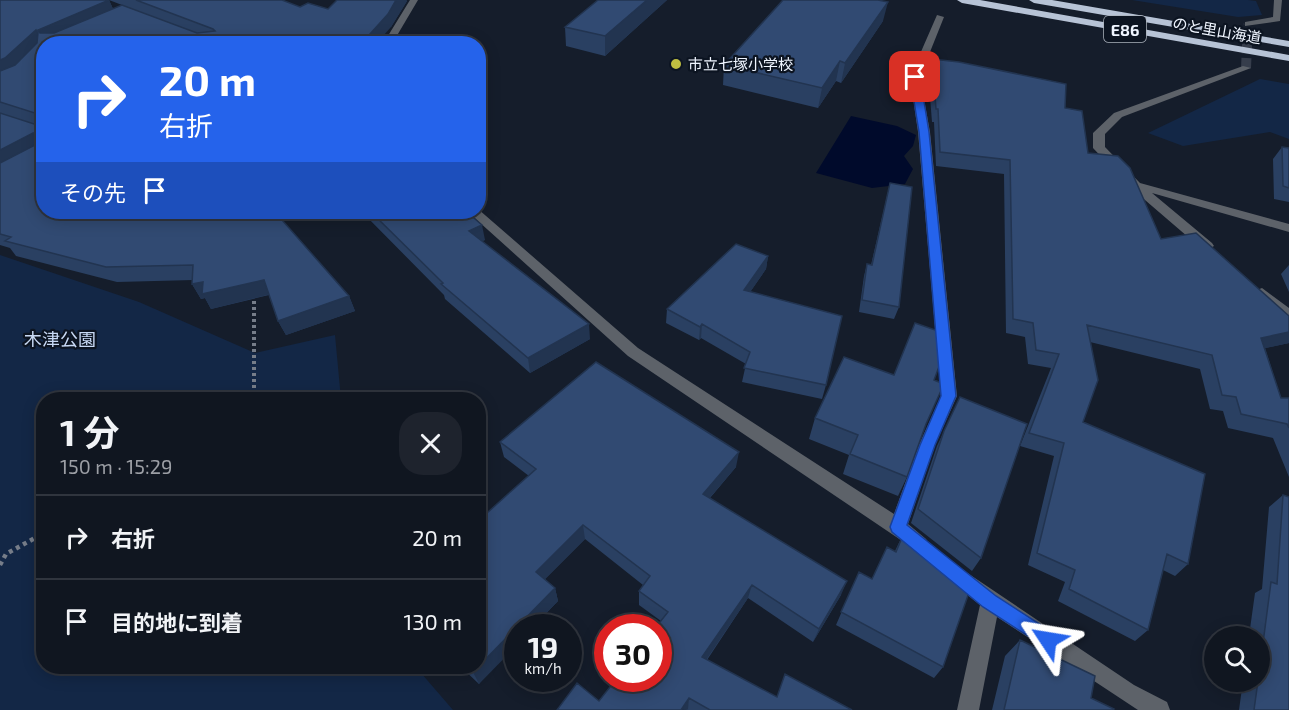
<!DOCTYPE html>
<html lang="ja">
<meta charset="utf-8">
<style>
body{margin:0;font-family:"Exo 2","Noto Sans JP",sans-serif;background:#1e232d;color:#f1f3f6;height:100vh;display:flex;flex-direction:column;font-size:22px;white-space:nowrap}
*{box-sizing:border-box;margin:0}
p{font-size:20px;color:#9c9fa5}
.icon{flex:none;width:33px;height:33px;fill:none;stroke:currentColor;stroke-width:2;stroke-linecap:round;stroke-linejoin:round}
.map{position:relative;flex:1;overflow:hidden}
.side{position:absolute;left:36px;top:392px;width:450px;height:282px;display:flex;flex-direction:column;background:#101620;border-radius:24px;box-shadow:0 3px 15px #0003,0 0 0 2px #30353e}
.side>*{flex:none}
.banner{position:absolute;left:36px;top:36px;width:450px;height:183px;border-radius:24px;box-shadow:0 3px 15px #0003,0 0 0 2px #30353e;background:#2563eb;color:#fff;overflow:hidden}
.tools{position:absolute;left:1204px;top:626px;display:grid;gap:12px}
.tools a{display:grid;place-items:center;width:66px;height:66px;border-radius:50%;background:#101620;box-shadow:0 3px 15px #0003,0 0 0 2px #30353e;font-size:30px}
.speed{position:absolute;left:504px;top:614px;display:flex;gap:12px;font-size:30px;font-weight:700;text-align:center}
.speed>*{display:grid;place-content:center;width:78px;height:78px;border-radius:50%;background:#101620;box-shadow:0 3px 15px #0003,0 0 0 2px #30353e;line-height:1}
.speed small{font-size:15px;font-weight:400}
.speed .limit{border:9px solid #d22;background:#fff;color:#111}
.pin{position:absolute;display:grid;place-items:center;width:51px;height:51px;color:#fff;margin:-26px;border-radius:12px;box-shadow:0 3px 9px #0006}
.me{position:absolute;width:66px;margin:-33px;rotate:303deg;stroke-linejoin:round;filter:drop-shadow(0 0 4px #0008)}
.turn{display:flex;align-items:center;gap:21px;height:126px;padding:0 24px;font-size:27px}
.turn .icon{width:78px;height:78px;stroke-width:2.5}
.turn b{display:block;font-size:42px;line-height:51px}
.then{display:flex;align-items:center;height:57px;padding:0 24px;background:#0003;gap:12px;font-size:22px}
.round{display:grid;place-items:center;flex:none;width:63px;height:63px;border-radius:24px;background:#1e232d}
.summary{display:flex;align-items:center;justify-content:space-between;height:102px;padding:0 24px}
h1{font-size:36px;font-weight:700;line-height:45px}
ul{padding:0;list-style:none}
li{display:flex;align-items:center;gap:18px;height:84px;padding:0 24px;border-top:2px solid #30353e}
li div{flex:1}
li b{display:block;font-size:22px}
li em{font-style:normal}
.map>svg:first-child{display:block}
</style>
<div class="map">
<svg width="1289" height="710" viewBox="0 0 1289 710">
<rect width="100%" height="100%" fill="#151d2b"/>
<path fill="#132746" d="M1132 0H1248L1256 1 1262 15 1238 17Z
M1260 79 1289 84V139L1270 132 1183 146 1148 133Z
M0 255 139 302 255 353 335 335 341 399H44V666H415L453 710H0Z"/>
<path fill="#000a2b" d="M851 116 897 126 916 135 913 146 904 156 913 169 905 184 872 188 816 173Z"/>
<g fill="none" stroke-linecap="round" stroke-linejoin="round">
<path stroke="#363d4b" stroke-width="10" stroke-dasharray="10 4.5" stroke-linecap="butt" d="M1246 68 1248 24"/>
<path stroke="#767d89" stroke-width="4" stroke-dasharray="3 3" stroke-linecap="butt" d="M254 295V399"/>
<path stroke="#767d89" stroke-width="4.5" stroke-dasharray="4 4" stroke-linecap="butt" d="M0 565 6 554 44 533"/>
<path fill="#5d6269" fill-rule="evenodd" d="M410 0H418L392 44H383Z
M1274 0H1282L1280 21 1245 26V22L1273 17Z
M937 15 944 17 920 77 930 132 957 396 935 445 908 524 926 539 929 545 926 551 920 553 628 356 468 212H478V209L638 348 894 514 919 445 941 396 918 132 910 77Z
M1243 66 1251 68 1122 117 1105 134V147L1140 183 1289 224V232L1152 193 1212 243 1214 246 1207 250 1202 249 1131 188 1093 148V133L1114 113Z
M1262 288 1289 308V321L1284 320 1257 296 1255 293 1257 290Z
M957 566 1134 685 1167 702 1170 710H1138L997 617 979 710H957L980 605 950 581 948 575 950 569Z"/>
<path fill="#b7c3d6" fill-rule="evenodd" d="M957 0H980L1289 55V61L962 3Z
M1029 0H1052L1289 41V47L1034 3Z"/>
</g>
<path fill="#2a4062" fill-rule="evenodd" d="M0 0H282L300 7 328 9 337 0H406L407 1 391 27 44 44 349 296 355 311 286 335 278 321 269 295 211 309 205 298 201 299 192 284 193 280 117 282 16 256 10 248 0 245ZM109 0 122 5 113 9Z
M598 0H667L605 56 566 46 565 27Z
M883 21 841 83 836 81 818 108 723 85 724 65Z
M932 59 1065 108 1088 153 1161 239 1289 343 1265 348 1281 398H1289V477L1273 438 1228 428 1223 411 1210 409 1200 369 1090 342 1083 422 1188 564 1175 576 1163 570 1148 630 1135 641 1058 601 1065 582 1028 565 1054 456 1020 446 1051 368 1028 364 1025 337 1006 333 1004 174 936 166 934 122H932L928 72Z
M1282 147 1289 148V202L1274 199 1273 159Z
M890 183 899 307 894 319 859 312 864 276 867 264 871 265Z
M362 212H467L485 240 482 241 590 339 530 373 445 299 444 295Z
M768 256 766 269 750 292 826 385 822 399 742 382 746 364 701 338 699 340 666 323 667 309Z
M1289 265V292L1281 274Z
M894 375 934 380 926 424 907 477 898 496 843 474 849 455 809 439 815 418Z
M960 397 981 558 972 571 911 523 937 446Z
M500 442 736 467 710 498 841 595 813 642 748 598 707 660 777 697 852 710H689L599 701 661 621 639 605V591L643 585 585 539 545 579 555 588 558 601 533 627H518L479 684 460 666H478L529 476 504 457Z
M1283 495 1289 710H1239L1243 681H1260V636H1249L1255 593 1262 589 1269 507Z
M906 528 943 667 934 678 836 625 859 572 871 579 895 551Z
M1020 640 1091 698 1113 710H992L1005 656Z"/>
<path fill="#223450" d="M109 0 115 13 46 43 38 30Z
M396 0H406L407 1 391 27 376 44H361Z
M647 0H667L605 56V36Z
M888 2 883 21 841 83 845 63Z
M36 30 44 44 0 78V60Z
M840 61 836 81 818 108 822 88Z
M33 133 43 147 0 169V150Z
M482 225 485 240 472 246 469 231Z
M768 256 766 269 742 304 744 290Z
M264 280 271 294 211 309 205 298 201 299 192 284 203 282Z
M349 296 355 311 286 335 278 321Z
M589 324 590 339 530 373 528 358Z
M702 324 701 338 699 340 700 327Z
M1289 332V343L1249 352 1261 338Z
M739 452 736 467 701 508 703 494Z
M583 525 585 539 539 585 536 572Z
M847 581 841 595 813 642 819 629Z
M752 585 748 598 700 669 702 657Z
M555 588 558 601 533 627H518V644L479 684 473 672Z
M689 698 688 709 681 710Z"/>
<path fill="#314a72" stroke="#223450" stroke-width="1.5" d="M0 0H109L38 30 40 33H54L122 5 197 33 215 31 213 29 136 0H282L300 7 308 3 328 9 337 0H396L388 14 361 44H44V212H275L349 296 278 321 264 280 202 294 203 282 192 284 193 265 106 267 5 241 11 237 0 234V163L35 145 36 133H33L0 150V113L34 124 37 122 35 113 0 102V71L15 65 37 43 38 33 36 30 5 58 0 60Z
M598 0H647L605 36 565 27Z
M783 0H878L888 2 845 63 840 61 822 88 724 65Z
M932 59 959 62 1066 84 1065 108 1082 111 1088 153 1118 156 1130 168 1161 239 1196 233 1289 316V332L1261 338 1281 398H1289V428L1287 424 1241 414 1236 397 1222 395 1212 355 1087 325 1098 380 1083 422 1205 474 1188 564 1167 554 1148 630 1069 589 1075 570 1037 553 1064 443 1029 433 1059 354 1036 350 1033 323 1013 319 1010 160 940 152 938 109H936Z
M1282 147 1289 148V188L1283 186Z
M890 183 912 187 899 307 862 300 867 264 872 265Z
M371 212H467L482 225 469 231 589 324 528 358 441 284 443 283Z
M736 244 768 256 744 290 842 316 826 385 744 368 750 352 702 324 700 327 667 309Z
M915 323 944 333 946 348 934 380 944 384 926 424 907 477 850 454 858 435 815 418 844 357 894 375Z
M596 362 739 452 703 494 847 581 819 629 752 585 702 657 777 697 785 674 852 710H710L689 698 681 710H557L577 683 599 701 617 678H658V627H656L668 612 639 591 650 576 583 525 536 572 555 588 473 672 467 666H478V521L536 469 500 442Z
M960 397 1027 424 981 558 918 509 944 431Z
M1283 495 1289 497V710H1254L1258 681H1260V666L1271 582 1277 584Z
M906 528 973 581 943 667 841 612 859 572 872 579 887 547 896 552Z
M1020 640 1095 676 1091 698 1114 709 1113 710H1004Z"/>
<path fill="#2563eb" stroke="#184099" stroke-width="1.5" d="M915 74 920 77 929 132 956 396 935 445 907 525 996 596 1055 634 1057 640 1055 647 1048 649 983 607 892 532 890 527 920 445 941 396 919 132 910 77Z"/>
<circle fill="#bfbe41" stroke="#0c1421" stroke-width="2" cx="676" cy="64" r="6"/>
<g text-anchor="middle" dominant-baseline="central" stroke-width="4.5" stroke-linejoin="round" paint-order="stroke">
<g font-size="15" fill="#eff5ff" stroke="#0c1421">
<text transform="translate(1217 30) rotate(10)">のと里山海道</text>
</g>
<g font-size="15" fill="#eff5ff" stroke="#0c1421" text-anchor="start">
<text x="688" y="64">市立七塚小学校</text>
</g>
<rect fill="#0c1421" stroke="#abb2bc" stroke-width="1.5" x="1104" y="16" width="42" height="26" rx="4.5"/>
<g font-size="16" font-weight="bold" fill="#eff5ff">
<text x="1125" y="29">E86</text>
</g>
<g font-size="18" fill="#c8d9f4" stroke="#0c1421">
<text x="60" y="339">木津公園</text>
</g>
</g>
</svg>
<div class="tools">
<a><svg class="icon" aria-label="search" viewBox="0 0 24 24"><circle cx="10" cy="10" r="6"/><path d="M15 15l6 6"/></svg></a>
</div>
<div class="speed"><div>19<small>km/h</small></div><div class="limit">30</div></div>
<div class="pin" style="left:915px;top:77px;background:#d93025"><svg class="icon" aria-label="arrive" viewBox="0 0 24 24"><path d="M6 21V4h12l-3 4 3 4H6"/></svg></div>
<svg class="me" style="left:1048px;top:640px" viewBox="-20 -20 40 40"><path d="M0-17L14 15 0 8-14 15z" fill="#2563eb" stroke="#fff" stroke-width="4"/></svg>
<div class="banner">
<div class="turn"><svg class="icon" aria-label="right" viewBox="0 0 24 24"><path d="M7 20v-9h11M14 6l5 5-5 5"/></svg><div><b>20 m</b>右折</div></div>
<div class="then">その先<svg class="icon" aria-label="arrive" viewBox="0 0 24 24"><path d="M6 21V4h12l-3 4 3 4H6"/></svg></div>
</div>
<section class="side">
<div class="summary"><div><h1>1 分</h1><p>150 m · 15:29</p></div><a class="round"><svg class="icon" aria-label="close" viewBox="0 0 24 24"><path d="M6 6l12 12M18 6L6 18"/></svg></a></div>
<ul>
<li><svg class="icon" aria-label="right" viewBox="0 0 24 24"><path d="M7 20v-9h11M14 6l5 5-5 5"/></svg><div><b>右折</b></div><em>20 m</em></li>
<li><svg class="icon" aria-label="arrive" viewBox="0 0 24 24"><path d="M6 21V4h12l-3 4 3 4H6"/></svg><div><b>目的地に到着</b></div><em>130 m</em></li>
</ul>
</section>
</div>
